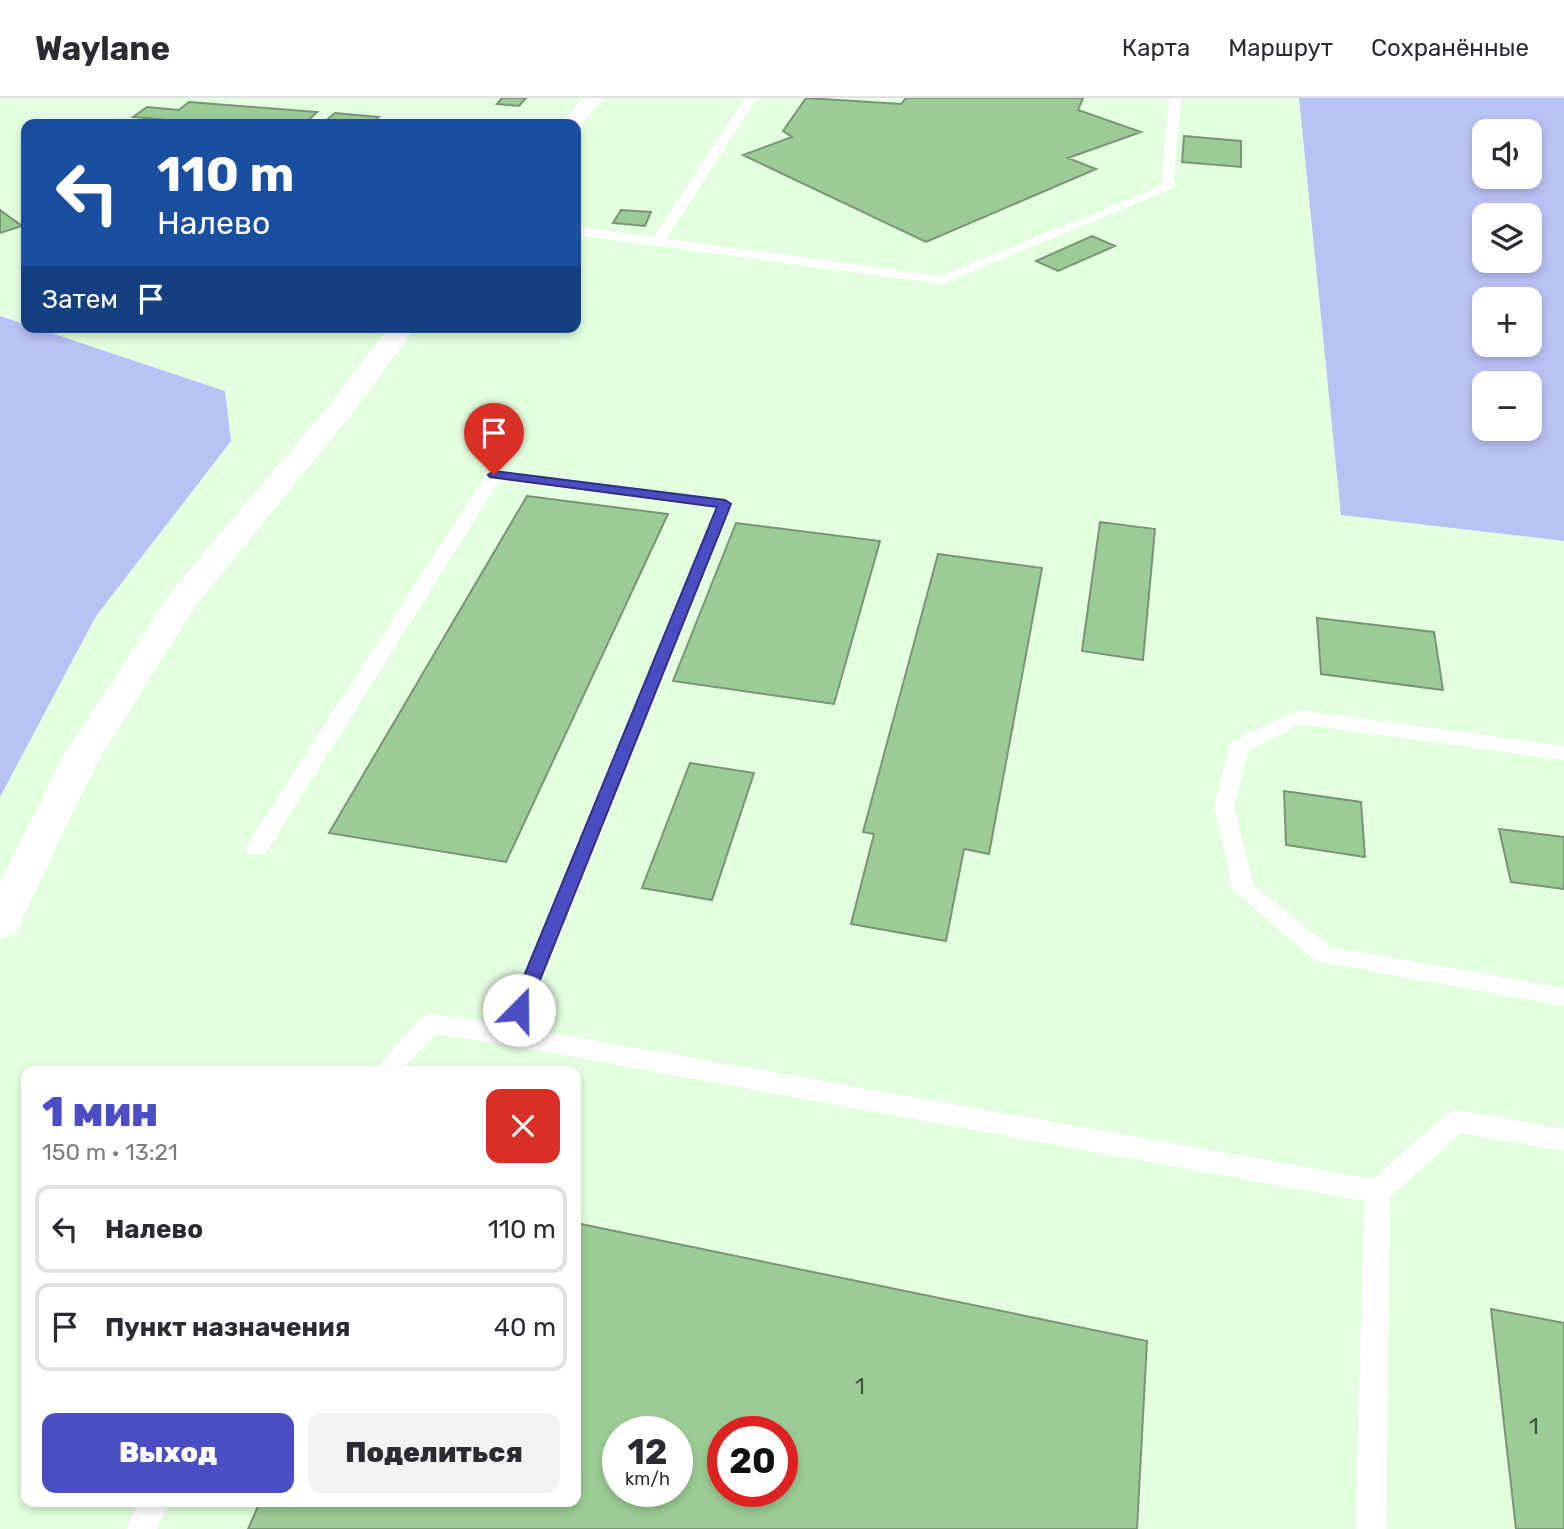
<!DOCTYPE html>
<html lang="ru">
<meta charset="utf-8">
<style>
body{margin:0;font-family:Rubik,sans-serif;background:#f2f2f3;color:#2b2b33;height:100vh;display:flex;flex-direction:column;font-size:26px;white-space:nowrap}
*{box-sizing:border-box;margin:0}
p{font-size:23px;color:#7c7c81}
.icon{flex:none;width:38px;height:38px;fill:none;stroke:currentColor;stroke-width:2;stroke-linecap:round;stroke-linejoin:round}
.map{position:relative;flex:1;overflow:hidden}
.drawer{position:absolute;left:21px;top:968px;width:560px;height:441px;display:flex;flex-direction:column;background:#fff;border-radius:14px;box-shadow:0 4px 10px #0003}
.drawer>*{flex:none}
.guide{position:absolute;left:21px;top:21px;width:560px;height:214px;border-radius:14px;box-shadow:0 4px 10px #0003;background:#1a4fa0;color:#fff;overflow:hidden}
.tools{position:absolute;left:1472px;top:21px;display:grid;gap:14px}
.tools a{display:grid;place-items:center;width:70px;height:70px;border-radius:14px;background:#fff;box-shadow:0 4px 10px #0003;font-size:35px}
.speed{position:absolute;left:602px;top:1318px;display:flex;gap:14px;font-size:35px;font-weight:700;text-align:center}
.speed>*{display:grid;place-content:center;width:91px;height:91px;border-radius:50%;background:#fff;box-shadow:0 4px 10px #0003;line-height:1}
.speed small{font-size:18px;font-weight:400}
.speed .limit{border:10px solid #d22;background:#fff;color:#111}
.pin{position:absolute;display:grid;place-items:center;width:60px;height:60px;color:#fff;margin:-72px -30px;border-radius:50% 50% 50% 0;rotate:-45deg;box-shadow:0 0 7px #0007}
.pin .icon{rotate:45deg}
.me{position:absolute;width:77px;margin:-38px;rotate:22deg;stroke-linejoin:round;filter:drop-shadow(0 0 5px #0008)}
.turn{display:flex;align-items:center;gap:24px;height:147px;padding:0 21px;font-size:32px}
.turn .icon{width:91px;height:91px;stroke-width:2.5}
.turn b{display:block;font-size:49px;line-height:60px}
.then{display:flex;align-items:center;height:66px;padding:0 21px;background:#0003;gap:14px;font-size:26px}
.round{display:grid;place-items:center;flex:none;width:74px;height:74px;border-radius:14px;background:#f2f2f3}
.head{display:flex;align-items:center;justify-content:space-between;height:119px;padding:0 21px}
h1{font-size:42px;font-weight:800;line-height:52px;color:#4b4dc3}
.button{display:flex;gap:14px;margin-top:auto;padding:14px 21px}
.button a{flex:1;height:80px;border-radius:14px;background:#4b4dc3;color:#fff;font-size:28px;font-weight:800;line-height:80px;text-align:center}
.button a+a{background:#f2f2f3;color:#2b2b33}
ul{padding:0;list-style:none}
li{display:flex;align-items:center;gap:21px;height:88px;margin:0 14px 10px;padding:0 7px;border:4px solid #e1e1e2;border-radius:14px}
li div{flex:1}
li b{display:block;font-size:26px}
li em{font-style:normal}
header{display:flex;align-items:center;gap:42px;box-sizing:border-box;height:98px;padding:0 35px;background:#fff;border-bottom:2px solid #e1e1e2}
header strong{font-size:33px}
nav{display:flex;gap:38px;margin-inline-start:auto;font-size:24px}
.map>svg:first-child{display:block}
</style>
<header>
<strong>Waylane</strong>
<nav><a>Карта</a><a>Маршрут</a><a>Сохранённые</a></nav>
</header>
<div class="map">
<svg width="1564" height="1431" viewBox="0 0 1564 1431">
<rect width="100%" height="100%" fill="#e4ffe0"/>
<path fill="#b9c2f4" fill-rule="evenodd" d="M1299 0H1564V443L1341 417ZM1484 33H1530V79H1484ZM1484 117H1530V163H1484ZM1484 201H1530V247H1484ZM1484 285H1530V331H1484Z
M0 218 225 293 231 343 96 518 0 699Z"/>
<path fill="#9ccc95" stroke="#7b9377" stroke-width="2" fill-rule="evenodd" d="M502 0H526L519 8 497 6Z
M806 0 901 6 906 0H1083L1078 12 1141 34 1068 60 1096 71 926 144 743 57 792 39 783 33Z
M189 4 317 14 304 26H215L133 19 147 9 179 12Z
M335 15 379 19 371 26H322Z
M1184 38 1241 43V69L1182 64Z
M0 112 22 128 0 135Z
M621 112 651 114 645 128 613 125Z
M1092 138 1115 148 1058 173 1036 163Z
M527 398 668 416 506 764 329 735Z
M1100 424 1155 431 1143 562 1082 553Z
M736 425 880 443 834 606 673 583Z
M938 456 1042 470 989 756 964 751 946 843 851 826 874 736 863 734Z
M1317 520 1434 534 1443 592 1321 576Z
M690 665 754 675 712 802 642 790Z
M1284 693 1361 704 1365 759 1286 747Z
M1499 731 1564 739V791L1511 784Z
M576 1125 1147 1243 1137 1431H248L260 1404H576ZM618 1334H677V1393H618ZM723 1334H782V1393H723Z
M1491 1211 1564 1225V1431H1516Z"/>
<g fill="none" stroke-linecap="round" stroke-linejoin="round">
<path fill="#fff" fill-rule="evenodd" d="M745 0H757L666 141 941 178 1161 88 1169 0H1181L1173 90 942 186 576 137V129L654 139Z
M878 0H892L886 3Z
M494 372 725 401 733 406 524 930 1373 1081 1448 1015 1457 1012 1564 1031V1053L1461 1035 1390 1099 1386 1431H1356L1364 1103 509 947 435 936 401 973H374L422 919 430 916 502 926 715 410 499 383 265 756H249L246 750 249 744 486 377Z
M1298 612 1564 648V662L1300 626 1249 652 1234 708 1254 788 1330 849 1564 890V908L1316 863 1233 792 1214 708 1230 648 1233 643Z
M139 1404H170L157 1431H126Z"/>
<path fill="#fff" fill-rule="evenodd" d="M583 0H604L579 30 576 31V26H562Z
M389 229H416L351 317 196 507 96 666 15 836 0 841V784L65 655 171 494 331 305Z"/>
</g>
<path fill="#4b4dc3" stroke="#31327f" stroke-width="2" d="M494 373 725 402 731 406 528 912 519 919 510 912 717 409 490 379 488 377Z"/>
<g text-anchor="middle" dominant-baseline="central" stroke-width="6" stroke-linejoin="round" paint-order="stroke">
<g font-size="23" fill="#42553f">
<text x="860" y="1288">1</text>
<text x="1534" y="1328">1</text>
</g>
</g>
</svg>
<div class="tools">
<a><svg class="icon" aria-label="sound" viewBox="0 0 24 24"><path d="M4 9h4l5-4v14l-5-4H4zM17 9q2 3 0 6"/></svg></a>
<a><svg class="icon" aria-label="layers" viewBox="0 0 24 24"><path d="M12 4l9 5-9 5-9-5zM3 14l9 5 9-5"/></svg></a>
<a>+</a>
<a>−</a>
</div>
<div class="speed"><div>12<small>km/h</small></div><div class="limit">20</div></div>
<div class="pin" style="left:494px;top:377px;background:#d93025"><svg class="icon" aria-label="arrive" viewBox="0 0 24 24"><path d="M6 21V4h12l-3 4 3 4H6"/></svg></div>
<svg class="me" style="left:519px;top:912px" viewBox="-20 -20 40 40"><circle r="19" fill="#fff"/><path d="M0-13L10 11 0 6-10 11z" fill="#4b4dc3"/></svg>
<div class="guide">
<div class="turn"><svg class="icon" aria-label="left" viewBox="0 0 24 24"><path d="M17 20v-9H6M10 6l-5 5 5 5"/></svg><div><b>110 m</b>Налево</div></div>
<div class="then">Затем<svg class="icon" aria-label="arrive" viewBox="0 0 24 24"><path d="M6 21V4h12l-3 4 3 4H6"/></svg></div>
</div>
<section class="drawer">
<div class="head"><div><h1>1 мин</h1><p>150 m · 13:21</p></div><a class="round" style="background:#d93025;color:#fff"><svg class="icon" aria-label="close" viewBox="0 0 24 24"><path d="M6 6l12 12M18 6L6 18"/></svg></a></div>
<ul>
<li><svg class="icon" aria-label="left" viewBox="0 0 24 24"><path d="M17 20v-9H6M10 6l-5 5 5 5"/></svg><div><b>Налево</b></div><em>110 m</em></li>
<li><svg class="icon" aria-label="arrive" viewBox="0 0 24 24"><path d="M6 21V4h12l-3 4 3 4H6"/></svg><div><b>Пункт назначения</b></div><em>40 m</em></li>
</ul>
<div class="button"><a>Выход</a><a>Поделиться</a></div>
</section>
</div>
